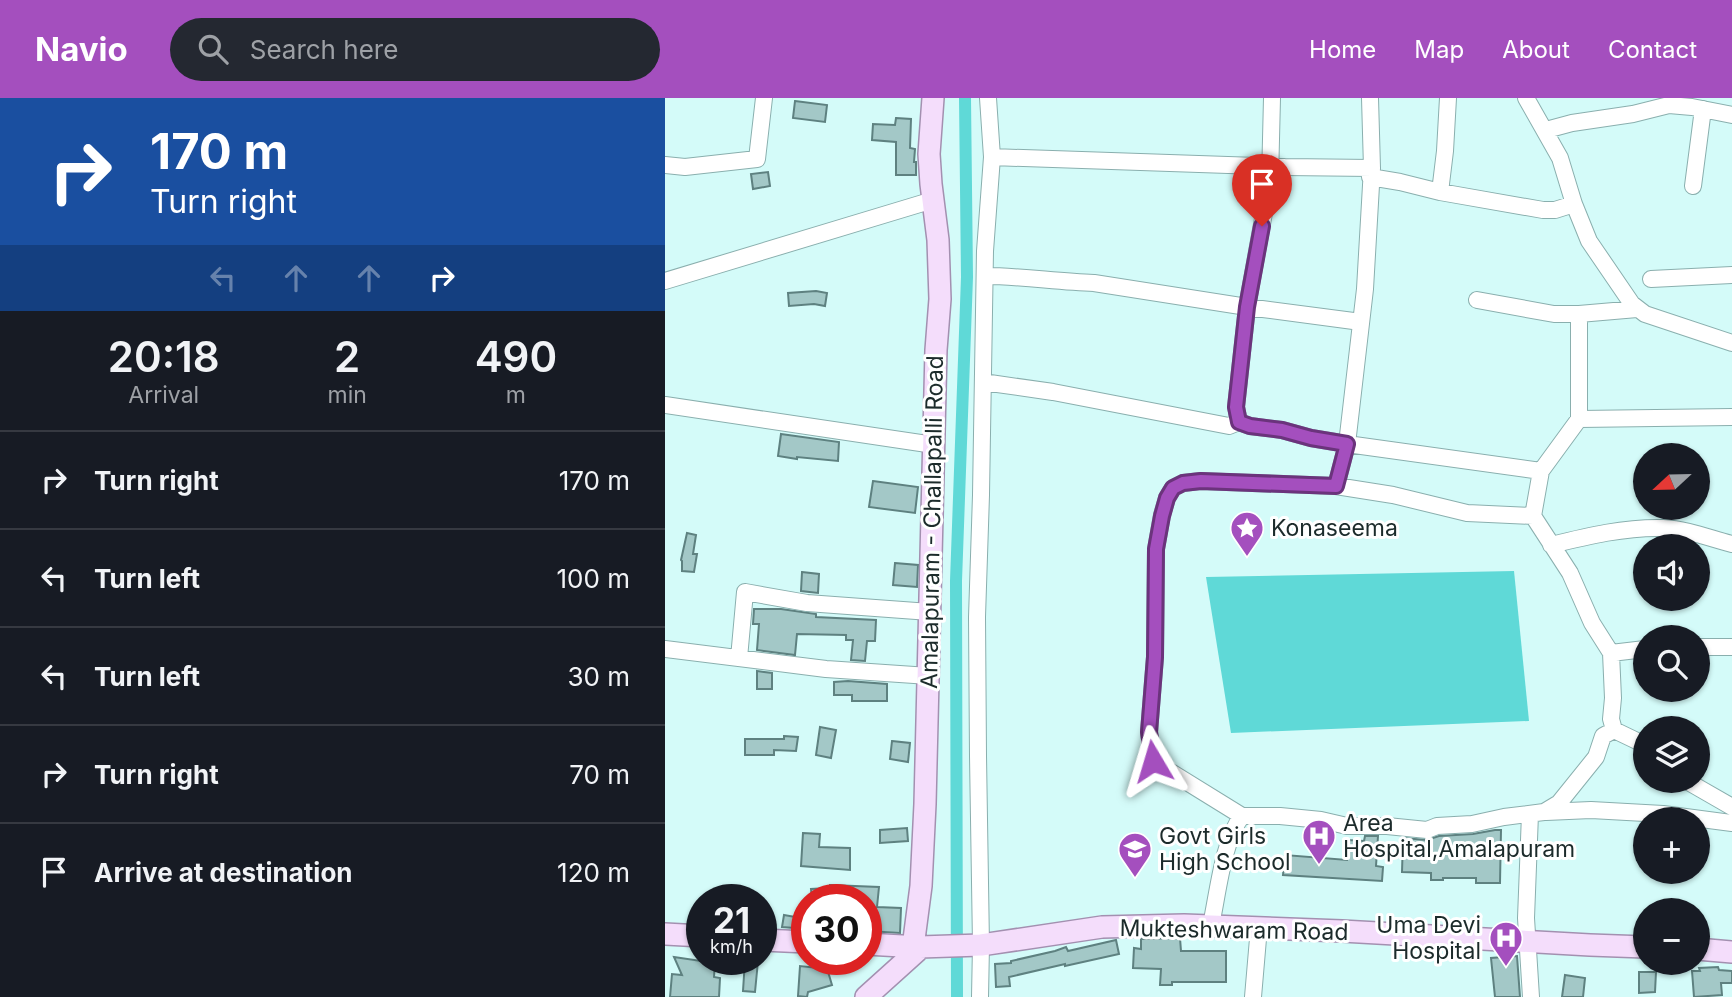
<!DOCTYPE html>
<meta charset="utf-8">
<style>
body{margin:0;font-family:Inter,sans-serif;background:#242831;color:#f1f3f6;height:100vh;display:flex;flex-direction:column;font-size:26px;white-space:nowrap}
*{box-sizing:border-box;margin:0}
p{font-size:23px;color:#9ea1a6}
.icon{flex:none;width:38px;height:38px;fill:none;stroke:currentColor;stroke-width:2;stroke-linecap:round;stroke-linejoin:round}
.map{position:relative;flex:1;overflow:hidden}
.panel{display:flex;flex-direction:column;background:#171b24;width:665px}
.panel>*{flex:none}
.banner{background:#1a4fa0;color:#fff;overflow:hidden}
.needle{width:46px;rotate:248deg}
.tools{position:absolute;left:968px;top:345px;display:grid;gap:14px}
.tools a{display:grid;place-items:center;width:77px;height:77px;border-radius:50%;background:#171b24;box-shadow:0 2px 5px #0004;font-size:35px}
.speed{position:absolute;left:21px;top:786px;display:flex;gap:14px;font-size:35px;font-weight:700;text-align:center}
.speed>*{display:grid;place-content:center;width:91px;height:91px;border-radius:50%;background:#171b24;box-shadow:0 2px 5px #0004;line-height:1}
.speed small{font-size:18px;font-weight:400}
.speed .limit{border:10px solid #d22;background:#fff;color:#111}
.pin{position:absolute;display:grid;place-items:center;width:60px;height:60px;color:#fff;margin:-72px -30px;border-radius:50% 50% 50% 0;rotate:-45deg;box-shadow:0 0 7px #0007}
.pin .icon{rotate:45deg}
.me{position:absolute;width:77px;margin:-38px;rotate:353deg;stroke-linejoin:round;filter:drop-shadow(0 0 5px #0008)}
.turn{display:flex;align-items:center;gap:24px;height:147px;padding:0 35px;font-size:32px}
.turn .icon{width:91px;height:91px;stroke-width:2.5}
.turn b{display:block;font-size:49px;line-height:60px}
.lanes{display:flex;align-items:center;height:66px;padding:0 35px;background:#0003;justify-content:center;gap:35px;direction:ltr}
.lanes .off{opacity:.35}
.eta{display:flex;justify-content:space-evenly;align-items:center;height:119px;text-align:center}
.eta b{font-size:42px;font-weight:600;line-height:49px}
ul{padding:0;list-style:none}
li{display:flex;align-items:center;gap:21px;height:98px;padding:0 35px;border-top:2px solid #363941}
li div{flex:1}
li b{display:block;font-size:26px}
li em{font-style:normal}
header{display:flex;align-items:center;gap:42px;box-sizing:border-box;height:98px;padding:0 35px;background:#a44fbe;color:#fff}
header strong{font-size:33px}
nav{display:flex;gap:38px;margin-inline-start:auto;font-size:24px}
.search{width:490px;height:63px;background:#242831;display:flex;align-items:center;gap:18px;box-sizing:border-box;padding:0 24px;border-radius:38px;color:#9ea1a6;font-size:26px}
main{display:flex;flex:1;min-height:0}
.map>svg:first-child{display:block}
</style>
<header>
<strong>Navio</strong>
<div class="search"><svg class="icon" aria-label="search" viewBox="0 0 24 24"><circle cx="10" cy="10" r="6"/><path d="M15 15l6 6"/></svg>Search here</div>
<nav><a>Home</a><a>Map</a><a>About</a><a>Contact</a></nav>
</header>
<main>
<section class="panel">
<div class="banner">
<div class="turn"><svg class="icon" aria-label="right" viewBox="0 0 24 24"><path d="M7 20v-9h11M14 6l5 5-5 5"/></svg><div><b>170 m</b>Turn right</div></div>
<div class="lanes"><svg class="icon off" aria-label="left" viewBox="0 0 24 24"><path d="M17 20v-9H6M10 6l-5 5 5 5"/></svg><svg class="icon off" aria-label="ahead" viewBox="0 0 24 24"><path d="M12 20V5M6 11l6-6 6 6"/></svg><svg class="icon off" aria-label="ahead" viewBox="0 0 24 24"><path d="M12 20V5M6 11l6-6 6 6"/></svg><svg class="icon" aria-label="right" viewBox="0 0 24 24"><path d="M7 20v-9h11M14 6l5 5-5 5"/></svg></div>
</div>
<div class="eta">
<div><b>20:18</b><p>Arrival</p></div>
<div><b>2</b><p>min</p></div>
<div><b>490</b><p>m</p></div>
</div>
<ul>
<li><svg class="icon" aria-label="right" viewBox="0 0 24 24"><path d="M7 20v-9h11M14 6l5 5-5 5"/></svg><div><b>Turn right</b></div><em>170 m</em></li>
<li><svg class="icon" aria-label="left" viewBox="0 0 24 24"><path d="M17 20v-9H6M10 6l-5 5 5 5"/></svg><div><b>Turn left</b></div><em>100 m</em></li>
<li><svg class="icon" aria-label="left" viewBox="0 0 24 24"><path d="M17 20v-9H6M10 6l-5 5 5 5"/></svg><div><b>Turn left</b></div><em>30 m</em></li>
<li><svg class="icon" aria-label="right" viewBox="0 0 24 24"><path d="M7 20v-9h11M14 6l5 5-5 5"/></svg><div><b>Turn right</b></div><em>70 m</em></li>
<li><svg class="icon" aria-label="arrive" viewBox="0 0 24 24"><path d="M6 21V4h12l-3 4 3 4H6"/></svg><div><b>Arrive at destination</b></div><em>120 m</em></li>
</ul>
</section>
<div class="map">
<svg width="1067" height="899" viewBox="0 0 1067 899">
<rect width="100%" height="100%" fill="#d4fbf9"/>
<path fill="#5fd9d7" d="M849 473 864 623 566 635 541 479Z"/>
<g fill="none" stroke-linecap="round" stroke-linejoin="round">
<path stroke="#5fd9d7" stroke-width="12" d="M292 899 291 483 302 179 300 0"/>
</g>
<path fill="#a3c8c7" stroke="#5e8180" stroke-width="2" d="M130 3 162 7 160 24 128 20Z
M231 20 246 21 245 50 250 51 249 64H251V77H231V44L207 42 208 26 230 27Z
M103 74 105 88 88 91 86 76Z
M151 193 162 195 160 208 149 206 124 208 123 195Z
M116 336 174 344 173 363 132 359V361L113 358Z
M208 383 253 389 250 415 204 409Z
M22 435 31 437 28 456H32L29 474 17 473V463L16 462Z
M230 465 253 467 252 489 228 487Z
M137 474 154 476 153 495 136 493Z
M89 511H116L151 516V519L211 522 210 543H202L200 563 186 562 188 542H181V537L132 536 130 557 92 552 94 526H88Z
M92 573 107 575V591H92Z
M183 583 222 586V603H187V597H169V584Z
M155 629 171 632 166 660 151 657Z
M119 638 133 639 131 653 109 652V657H80V641H119Z
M227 643 245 645 243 664 225 661Z
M242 730 243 743 215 745V732Z
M830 732H836L835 785H811V780H778V782H766V775L737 774 738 740 762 742 774 738 808 736Z
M138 735 155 736 154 749 185 750V772L136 768Z
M700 738H713L711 768 718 769 717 783 618 777 620 757 682 762 683 742 699 743Z
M165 787 214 789 212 809 236 810 235 835 203 833 204 802 182 800V802H147L146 791 165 790Z
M119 817 142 821V831L117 829Z
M515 840 516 853H561V884H507V887H495L496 871 468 870 469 850 476 851V841Z
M451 842 454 856 400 868V866L344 879 345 888 331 889 330 866 346 865V863L390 853 401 849 403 853Z
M852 858 855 899H830L826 860Z
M9 859 50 865 49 879 55 880 54 899H5L7 876 17 877Z
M80 862 93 863 90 894 78 893Z
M161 867 167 887 143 894 142 899 133 898 135 868 153 870Z
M1053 869 1054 872 1067 873V885H1056L1057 897 1029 899 1027 873H1035L1034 870Z
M974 874H991L990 894 974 895Z
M900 877 920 880 918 899H897Z"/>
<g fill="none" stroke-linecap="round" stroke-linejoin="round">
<defs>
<path id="minor" d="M607 0 605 82 582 209 571 309 574 324 585 328 617 332 646 340 682 346 671 388
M705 0 707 70 700 191 682 346 876 373
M861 0 895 60 909 106 924 143 967 206 980 216 1067 245
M881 32 907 25 968 16 1004 7 1027 9 1067 17
M327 59 620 69 707 70
M0 67 20 69 92 61 99 0
M705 79 735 84 775 94 878 112H890L909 106
M1028 88 1038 11
M775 94 780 53 783 0
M320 178C356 178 393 184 429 185L582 209 696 224
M986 181 1067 177
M0 183 268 102
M812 202 889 216H914
M318 284 388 294 564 328 574 324
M0 307 269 347
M914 321 1067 319
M886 447C923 438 960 429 998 430 1022 431 1044 440 1067 446
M1032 549H1067
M0 551 161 571 264 578
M946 555 980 551
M74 560 80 494 142 505 265 514
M949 632 974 644 980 649
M1020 682 1067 709
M881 714 926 712 998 716 1067 725
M865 716 861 820 866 899
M577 718 488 663 484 634 490 559 491 451 497 417 502 400 508 390 518 385 535 383 671 388 728 397 802 415 868 418
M546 827C553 795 558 742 577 718H615L656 722 682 728H722L762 732 772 728 807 726 839 719 879 714 894 705 931 659 938 638 949 632 946 621 948 600 946 555 927 525 905 475 868 418 876 373 914 321V216L972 211
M315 899 316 847 313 658 312 519 316 397 320 153 327 59 323 0
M588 899 594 829"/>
<path id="major" d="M0 836 37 838
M96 842 142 844
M201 846 255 849 316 847 437 829 519 827 677 833 925 847 980 849
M248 849 256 788 260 706 271 252 275 201 273 142 266 86 264 56 268 0
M1032 851 1067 854
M201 899 252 853 253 849"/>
</defs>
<use href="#minor" stroke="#8aafae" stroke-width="18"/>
<use href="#major" stroke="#a390b0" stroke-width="24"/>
<use href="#minor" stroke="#fff" stroke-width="16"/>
<use href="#major" stroke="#f4ddfb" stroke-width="21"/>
</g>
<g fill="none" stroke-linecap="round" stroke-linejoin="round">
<defs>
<path id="route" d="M488 663 484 634 490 559 491 451 497 418 502 400 508 390 518 385 536 383 671 388 682 346 646 340 617 332 585 328 574 324 571 309 582 209 597 128"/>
</defs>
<use href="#route" stroke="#6b337c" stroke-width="18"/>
<use href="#route" stroke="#a44fbe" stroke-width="12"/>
</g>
<defs>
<symbol id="sight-pin" viewBox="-11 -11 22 30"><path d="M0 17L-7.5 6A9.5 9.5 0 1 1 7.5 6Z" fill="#a44fbe" stroke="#fff"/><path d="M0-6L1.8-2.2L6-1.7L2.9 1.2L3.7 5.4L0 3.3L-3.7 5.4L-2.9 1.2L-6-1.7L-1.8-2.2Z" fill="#fff"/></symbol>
<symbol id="hospital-pin" viewBox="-11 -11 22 30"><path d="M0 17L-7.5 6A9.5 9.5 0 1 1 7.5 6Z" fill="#a44fbe" stroke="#fff"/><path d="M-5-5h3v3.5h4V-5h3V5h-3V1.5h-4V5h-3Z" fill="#fff"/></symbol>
<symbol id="school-pin" viewBox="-11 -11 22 30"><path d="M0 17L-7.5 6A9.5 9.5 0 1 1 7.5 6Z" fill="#a44fbe" stroke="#fff"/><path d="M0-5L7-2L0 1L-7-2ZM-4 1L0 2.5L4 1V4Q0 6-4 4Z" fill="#fff"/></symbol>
</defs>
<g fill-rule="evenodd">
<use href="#sight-pin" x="563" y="411" width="38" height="52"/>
<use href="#hospital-pin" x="635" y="719" width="38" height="52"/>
<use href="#school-pin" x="451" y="732" width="38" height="52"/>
<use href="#hospital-pin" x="822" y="821" width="38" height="52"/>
</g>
<g text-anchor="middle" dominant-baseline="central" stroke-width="6" stroke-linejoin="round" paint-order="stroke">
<g font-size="23" fill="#1c2b2b" stroke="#fff">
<text transform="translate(267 424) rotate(-89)">Amalapuram - Challapalli Road</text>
<text transform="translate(569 832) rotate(1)">Mukteshwaram Road</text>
</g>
<g font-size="23" fill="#1c2b2b" stroke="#fff" text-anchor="start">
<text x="606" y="430">Konaseema</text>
<text x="678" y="725">Area<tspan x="678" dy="26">Hospital,Amalapuram</tspan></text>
<text x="494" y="738">Govt Girls<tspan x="494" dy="26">High School</tspan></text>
<text x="816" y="827" text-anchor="end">Uma Devi<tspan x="816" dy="26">Hospital</tspan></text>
</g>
</g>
</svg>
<div class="tools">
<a><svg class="needle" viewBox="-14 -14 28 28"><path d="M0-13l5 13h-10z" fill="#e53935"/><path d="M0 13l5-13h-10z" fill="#9ea1a6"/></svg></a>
<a><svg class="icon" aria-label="sound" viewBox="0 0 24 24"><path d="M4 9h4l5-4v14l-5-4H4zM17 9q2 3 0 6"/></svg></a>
<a><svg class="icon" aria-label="search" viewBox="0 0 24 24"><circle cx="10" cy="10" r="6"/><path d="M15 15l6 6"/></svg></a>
<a><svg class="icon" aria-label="layers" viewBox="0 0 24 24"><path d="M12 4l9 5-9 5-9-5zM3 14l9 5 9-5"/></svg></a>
<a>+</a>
<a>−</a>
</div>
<div class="speed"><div>21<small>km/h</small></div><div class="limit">30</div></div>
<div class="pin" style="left:597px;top:128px;background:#d93025"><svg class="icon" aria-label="arrive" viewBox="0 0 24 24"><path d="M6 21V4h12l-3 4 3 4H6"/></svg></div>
<svg class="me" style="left:488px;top:663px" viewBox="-20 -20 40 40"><path d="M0-17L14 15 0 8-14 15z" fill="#a44fbe" stroke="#fff" stroke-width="4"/></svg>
</div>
</main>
